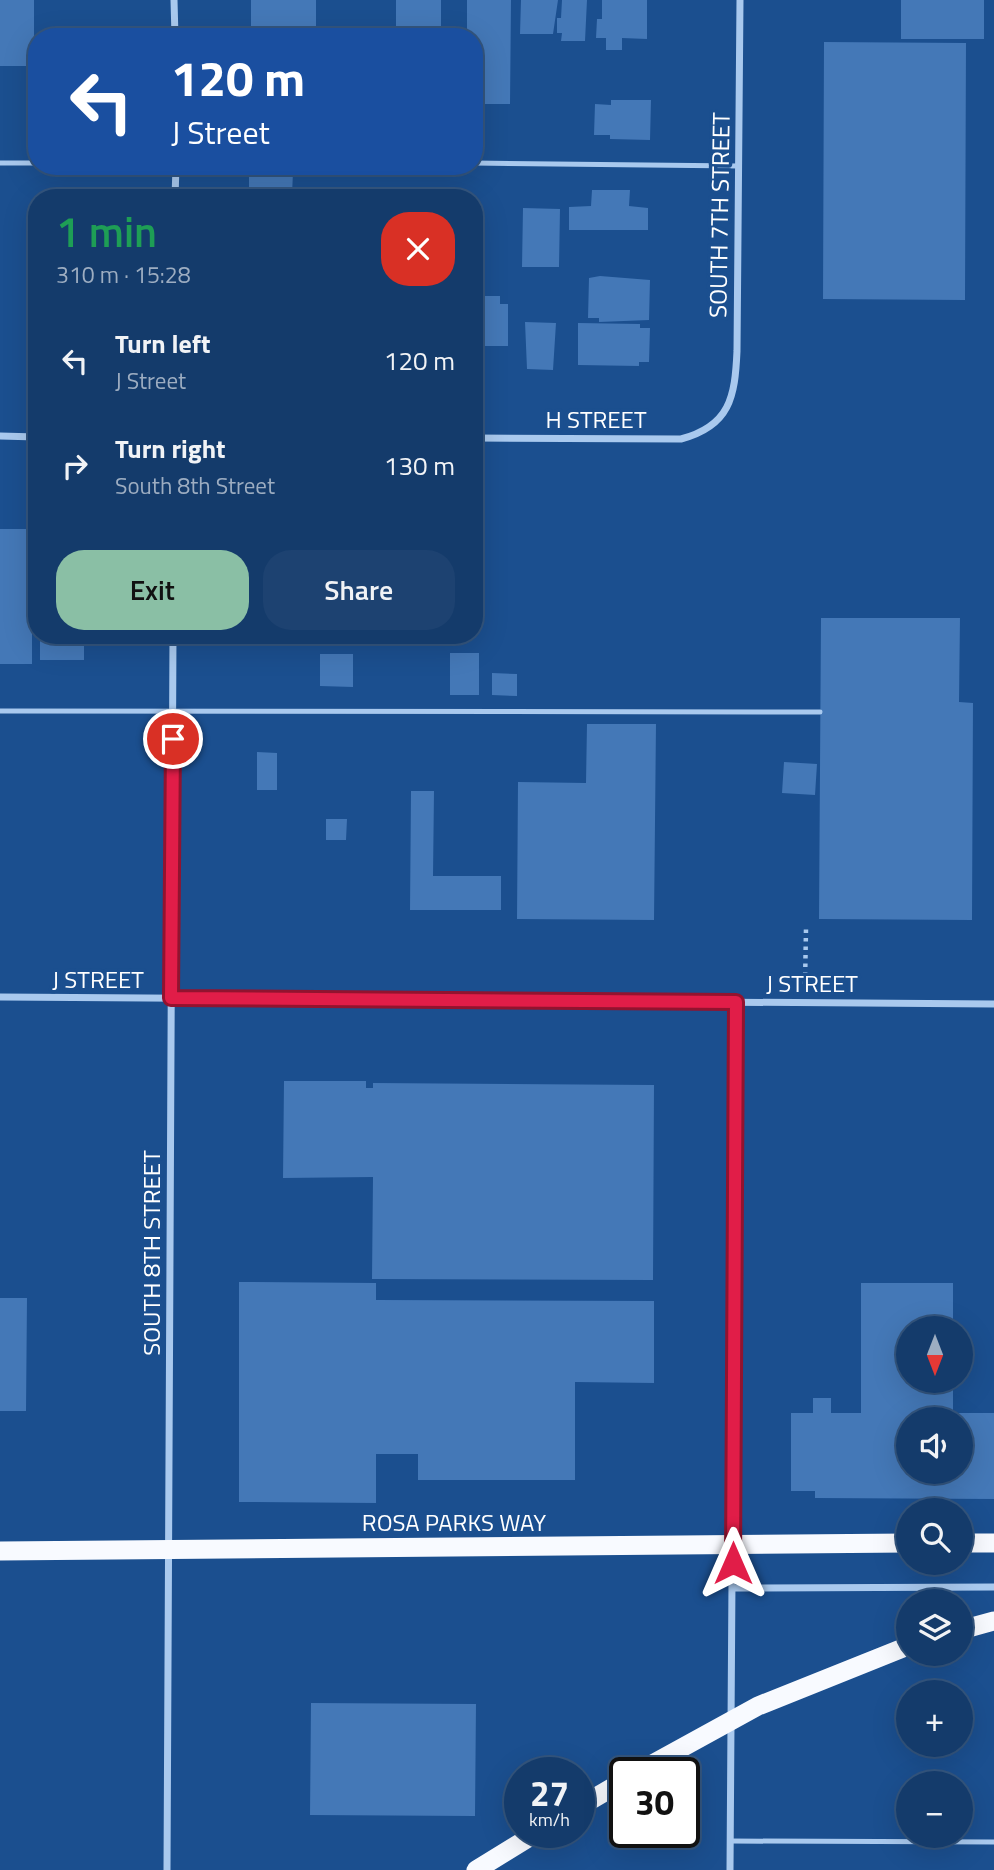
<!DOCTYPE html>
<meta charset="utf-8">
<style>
body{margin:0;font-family:"Titillium Web",sans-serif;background:#1d4271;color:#f1f3f6;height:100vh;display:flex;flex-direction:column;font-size:26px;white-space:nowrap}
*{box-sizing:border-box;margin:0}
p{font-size:23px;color:#9dadc1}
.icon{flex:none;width:38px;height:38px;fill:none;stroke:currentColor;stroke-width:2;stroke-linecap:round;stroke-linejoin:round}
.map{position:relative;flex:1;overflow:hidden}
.drawer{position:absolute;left:28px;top:189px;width:455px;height:455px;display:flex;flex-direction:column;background:#143b6b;border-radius:28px;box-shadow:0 7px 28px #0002,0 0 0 2px #33557e}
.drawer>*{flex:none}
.banner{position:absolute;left:28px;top:28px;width:455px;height:147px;border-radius:28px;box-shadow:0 7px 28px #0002,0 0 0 2px #33557e;background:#1a4fa0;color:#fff;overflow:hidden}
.needle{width:46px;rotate:180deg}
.buttons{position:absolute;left:896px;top:1316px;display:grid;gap:14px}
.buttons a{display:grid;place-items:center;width:77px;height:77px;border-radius:50%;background:#143b6b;box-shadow:0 7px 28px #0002,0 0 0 2px #33557e;font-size:35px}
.speed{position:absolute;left:504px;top:1757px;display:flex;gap:14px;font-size:35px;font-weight:700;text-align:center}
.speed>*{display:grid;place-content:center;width:91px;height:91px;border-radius:50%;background:#143b6b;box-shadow:0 7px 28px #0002,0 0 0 2px #33557e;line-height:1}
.speed small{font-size:18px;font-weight:400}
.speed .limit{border:4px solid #111;border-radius:10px;background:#fff;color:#111}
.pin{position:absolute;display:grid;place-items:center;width:60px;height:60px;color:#fff;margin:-30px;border:4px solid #fff;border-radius:50%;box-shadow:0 2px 7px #0007}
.me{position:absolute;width:77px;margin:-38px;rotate:0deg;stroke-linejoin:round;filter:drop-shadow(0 0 5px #0008)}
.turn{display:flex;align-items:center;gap:24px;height:147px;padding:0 28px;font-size:32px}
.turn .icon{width:91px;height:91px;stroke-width:2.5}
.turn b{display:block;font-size:49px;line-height:60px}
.round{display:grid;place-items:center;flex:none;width:74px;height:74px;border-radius:28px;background:#1d4271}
.headline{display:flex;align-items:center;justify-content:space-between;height:119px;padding:0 28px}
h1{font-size:42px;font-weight:600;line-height:52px;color:#1e9e55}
.button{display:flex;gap:14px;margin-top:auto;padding:14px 28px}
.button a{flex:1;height:80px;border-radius:28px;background:#8abfa5;color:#111;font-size:28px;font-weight:600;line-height:80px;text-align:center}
.button a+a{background:#1d4271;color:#f1f3f6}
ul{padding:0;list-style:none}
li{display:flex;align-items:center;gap:21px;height:105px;padding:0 28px}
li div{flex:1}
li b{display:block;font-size:26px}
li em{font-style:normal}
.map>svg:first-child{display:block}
</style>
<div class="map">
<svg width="994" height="1870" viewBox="0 0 994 1870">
<rect width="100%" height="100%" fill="#1b4f8f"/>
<path fill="#4478b7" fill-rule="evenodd" d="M0 0H34V66H0Z
M251 0H316V37H251Z
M396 0H441V37H396Z
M467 0H511L510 104H474V37H467Z
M521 0H558L553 34H520Z
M562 0H587L585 41H561L562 33H557V18H561Z
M602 0H647V39L622 38V50H606V38H596L597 19H602Z
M901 0H984V39H901Z
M824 42 966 43 965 300 823 299Z
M611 100H651L650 140 610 139V135H594L595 104 611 105Z
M249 171 293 172 292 195 245 198V192H249Z
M592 190H630L629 206 648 208V230H569V207L591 206Z
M523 208 560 209 559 267H522Z
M600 276 650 280 649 320 599 322V318H588L589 278Z
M476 296H500V304H508V346H474Z
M525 322 556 323 553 370 527 369Z
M578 323 640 324V328H650L649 362H639V366L578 365Z
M0 529H32V664H0Z
M821 618H960L959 702 973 703 972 920 819 919Z
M40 635H84V660H40Z
M450 653H479V695H450Z
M320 654H353V687L320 686Z
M492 673 517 674V696L492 695Z
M587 724H656L654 920 517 919 518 782 586 783Z
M257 752 277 753V790H257Z
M784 762 817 764 815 795 782 793Z
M411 791H434L433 876H501V910H410Z
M326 819H347L346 840H326Z
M284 1081H366V1088H373V1083L654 1085 653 1280 372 1279 373 1177 283 1178Z
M239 1282 376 1283V1300L654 1301V1383L575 1382V1480H418V1454H376V1503L239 1502Z
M861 1283H953V1328H908V1381H953V1413H994V1499L815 1498V1491H791V1413H813V1398H831V1413H861ZM908 1419H961V1472H908Z
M0 1298H27L26 1411H0Z
M311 1703 476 1704 475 1816 310 1815Z"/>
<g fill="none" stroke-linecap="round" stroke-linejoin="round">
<path stroke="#a9c9ee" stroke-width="4.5" stroke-dasharray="3.5 5" stroke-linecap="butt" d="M805 984 806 929"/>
<path stroke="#a9c9ee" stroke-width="5" d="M0 163H37
M474 163 739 166
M0 711 820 712
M731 1841 994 1842"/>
<path stroke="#a9c9ee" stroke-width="7" d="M174 0 175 37
M175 198 176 166
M0 436 37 437
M474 438 681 439C730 426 735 397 737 351L740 0
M0 997 994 1004
M732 1588 994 1587
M167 1870 173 635
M730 1870 736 1002"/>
<path stroke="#f8faff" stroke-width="19" d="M961 1543H994
M961 1630 994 1621
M579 1807 625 1780
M476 1870 538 1832"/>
<path stroke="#f8faff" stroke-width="19" d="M0 1551 908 1543
M636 1773 758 1706 908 1646"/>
</g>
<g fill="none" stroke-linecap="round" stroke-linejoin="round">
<defs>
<path id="route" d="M173 739 171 998 736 1002 733 1563"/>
</defs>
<use href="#route" stroke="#92132f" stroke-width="18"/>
<use href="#route" stroke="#e11d48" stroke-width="12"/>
</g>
<g text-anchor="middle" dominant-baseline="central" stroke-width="7" stroke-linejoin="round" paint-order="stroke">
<g font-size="24" fill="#fff" stroke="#1b4f8f">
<text transform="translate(719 215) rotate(-89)">SOUTH 7TH STREET</text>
<text x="596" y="419">H STREET</text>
<text x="98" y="979">J STREET</text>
<text x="812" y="983">J STREET</text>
<text transform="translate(151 1253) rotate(-90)">SOUTH 8TH STREET</text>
<text x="454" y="1522">ROSA PARKS WAY</text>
</g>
</g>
</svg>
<div class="buttons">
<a><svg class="needle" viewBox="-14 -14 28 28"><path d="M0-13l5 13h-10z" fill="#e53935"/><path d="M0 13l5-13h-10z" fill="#9dadc1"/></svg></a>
<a><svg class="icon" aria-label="sound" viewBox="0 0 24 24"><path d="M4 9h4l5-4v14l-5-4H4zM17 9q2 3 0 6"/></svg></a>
<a><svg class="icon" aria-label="search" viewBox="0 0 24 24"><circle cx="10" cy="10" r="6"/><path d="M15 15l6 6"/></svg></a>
<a><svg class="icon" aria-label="layers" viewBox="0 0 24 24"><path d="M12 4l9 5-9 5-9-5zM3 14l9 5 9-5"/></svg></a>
<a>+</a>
<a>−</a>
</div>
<div class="speed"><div>27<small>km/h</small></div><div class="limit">30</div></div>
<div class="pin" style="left:173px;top:739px;background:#d93025"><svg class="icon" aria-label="arrive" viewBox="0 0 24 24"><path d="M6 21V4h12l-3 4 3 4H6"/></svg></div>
<svg class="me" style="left:733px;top:1563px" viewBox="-20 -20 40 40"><path d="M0-17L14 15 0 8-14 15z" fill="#e11d48" stroke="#fff" stroke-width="4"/></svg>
<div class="banner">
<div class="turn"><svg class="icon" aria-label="left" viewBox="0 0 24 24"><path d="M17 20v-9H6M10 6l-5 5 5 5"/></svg><div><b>120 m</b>J Street</div></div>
</div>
<section class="drawer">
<div class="headline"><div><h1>1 min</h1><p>310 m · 15:28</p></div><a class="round" style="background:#d93025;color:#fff"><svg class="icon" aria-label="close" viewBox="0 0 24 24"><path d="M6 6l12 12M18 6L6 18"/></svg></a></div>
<ul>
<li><svg class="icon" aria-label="left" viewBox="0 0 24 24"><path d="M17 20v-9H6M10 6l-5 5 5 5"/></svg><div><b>Turn left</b><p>J Street</p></div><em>120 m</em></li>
<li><svg class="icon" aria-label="right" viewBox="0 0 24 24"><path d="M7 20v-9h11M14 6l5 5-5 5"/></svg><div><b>Turn right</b><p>South 8th Street</p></div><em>130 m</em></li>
</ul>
<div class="button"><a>Exit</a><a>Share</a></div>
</section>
</div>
